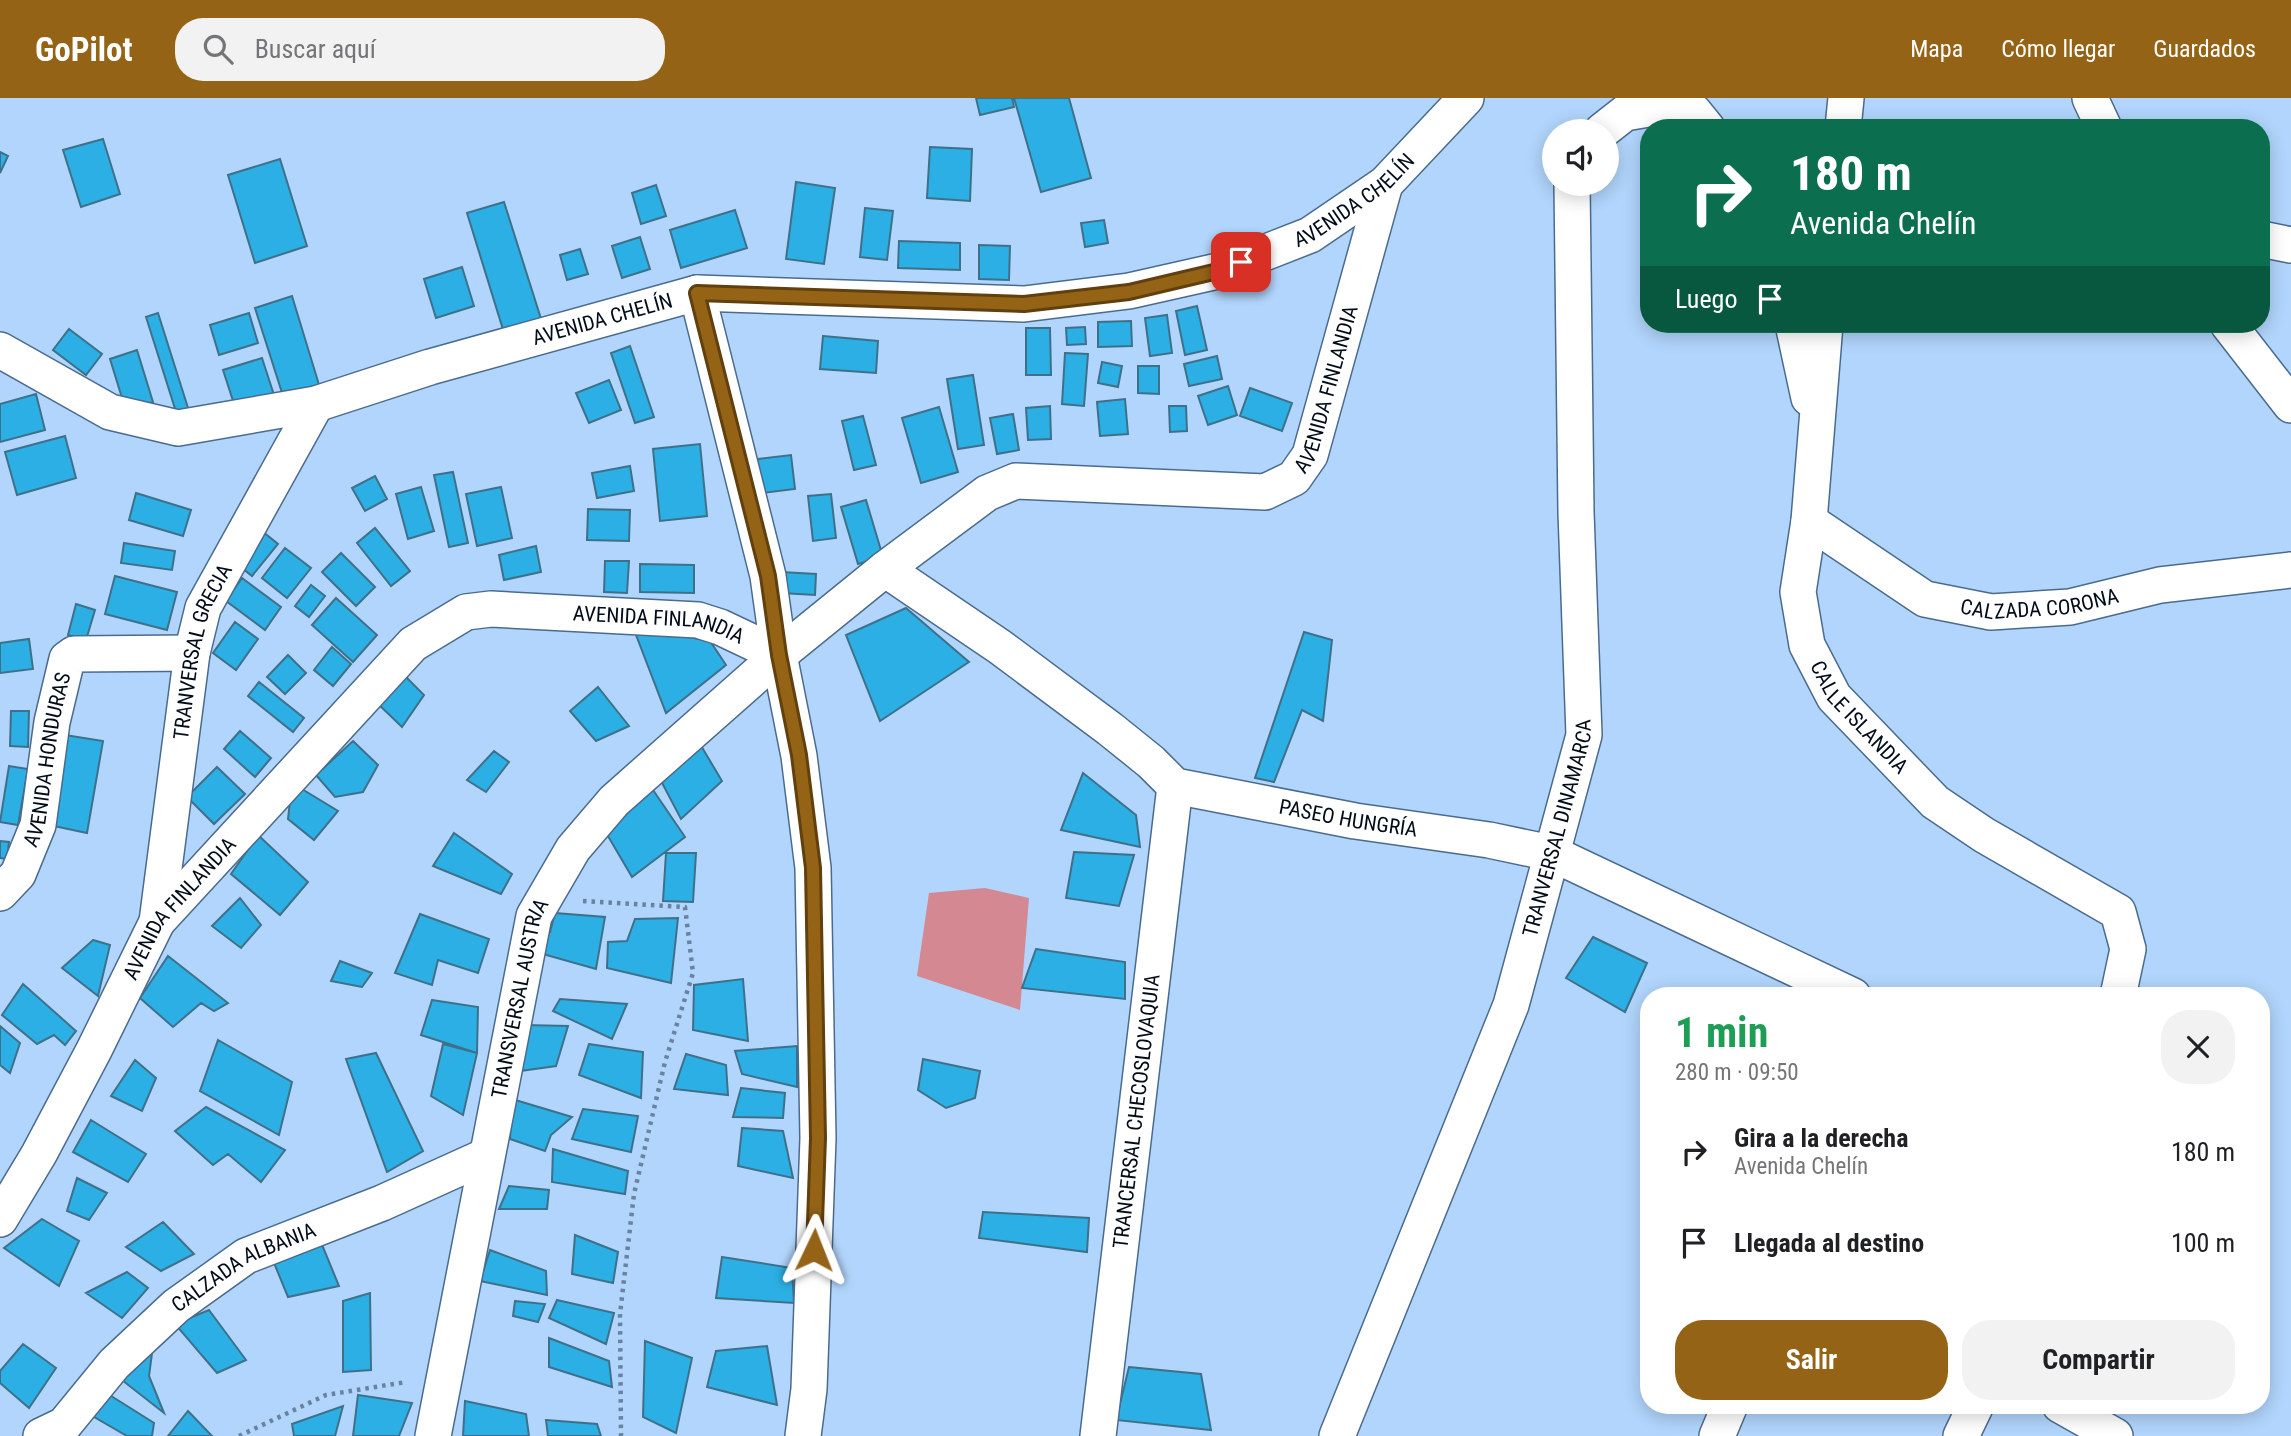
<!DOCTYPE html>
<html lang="es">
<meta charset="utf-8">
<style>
body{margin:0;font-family:"Roboto Condensed",sans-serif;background:#f2f2f2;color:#202124;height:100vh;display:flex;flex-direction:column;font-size:26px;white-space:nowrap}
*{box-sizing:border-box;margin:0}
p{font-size:23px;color:#757577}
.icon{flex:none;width:38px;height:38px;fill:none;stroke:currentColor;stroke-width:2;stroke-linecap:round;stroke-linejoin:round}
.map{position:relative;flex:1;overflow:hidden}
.details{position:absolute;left:1640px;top:889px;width:630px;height:427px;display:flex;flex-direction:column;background:#fff;border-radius:28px;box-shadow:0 4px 18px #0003}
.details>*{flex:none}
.guide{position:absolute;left:1640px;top:21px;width:630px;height:214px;border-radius:28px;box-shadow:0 4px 18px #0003;background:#0b6e4f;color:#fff;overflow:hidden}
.buttons{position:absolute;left:1542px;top:21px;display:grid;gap:14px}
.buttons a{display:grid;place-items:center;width:77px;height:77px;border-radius:50%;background:#fff;box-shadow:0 4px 18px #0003;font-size:35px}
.pin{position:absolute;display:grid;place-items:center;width:60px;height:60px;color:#fff;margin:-30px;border-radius:14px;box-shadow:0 4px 10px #0006}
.me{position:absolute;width:77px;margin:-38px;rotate:2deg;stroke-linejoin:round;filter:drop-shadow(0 0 5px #0008)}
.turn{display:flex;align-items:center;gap:24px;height:147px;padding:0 35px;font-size:32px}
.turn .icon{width:91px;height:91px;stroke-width:2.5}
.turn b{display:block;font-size:49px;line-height:60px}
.then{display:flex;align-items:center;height:66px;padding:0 35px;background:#0003;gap:14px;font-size:26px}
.round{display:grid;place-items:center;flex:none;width:74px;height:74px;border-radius:28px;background:#f2f2f2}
.headline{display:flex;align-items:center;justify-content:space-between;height:119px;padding:0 35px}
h1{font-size:42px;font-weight:700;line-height:52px;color:#1e9e55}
.action{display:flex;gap:14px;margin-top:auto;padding:14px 35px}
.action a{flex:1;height:80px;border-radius:28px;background:#956316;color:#fff;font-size:28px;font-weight:700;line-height:80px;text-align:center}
.action a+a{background:#f2f2f2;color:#202124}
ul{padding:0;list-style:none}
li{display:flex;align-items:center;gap:21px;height:91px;padding:0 35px}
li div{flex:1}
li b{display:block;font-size:26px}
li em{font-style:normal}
header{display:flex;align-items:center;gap:42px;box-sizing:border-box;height:98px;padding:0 35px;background:#956316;color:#fff}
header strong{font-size:33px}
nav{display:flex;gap:38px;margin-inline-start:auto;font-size:24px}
.search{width:490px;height:63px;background:#f2f2f2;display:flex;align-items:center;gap:18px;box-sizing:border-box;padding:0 24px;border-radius:28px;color:#757577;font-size:26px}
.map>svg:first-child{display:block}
</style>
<header>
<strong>GoPilot</strong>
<div class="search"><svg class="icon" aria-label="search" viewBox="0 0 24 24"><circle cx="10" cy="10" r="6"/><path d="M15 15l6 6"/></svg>Buscar aquí</div>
<nav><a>Mapa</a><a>Cómo llegar</a><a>Guardados</a></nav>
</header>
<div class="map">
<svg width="2291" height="1338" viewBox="0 0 2291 1338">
<rect width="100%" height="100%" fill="#b1d5fc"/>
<path fill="#d38892" d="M985 790 1029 800 1020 912 917 878 929 795Z"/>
<path fill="#2cafe5" stroke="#3e7189" stroke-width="2" d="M976 0H1012L1014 9 980 17Z
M1014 0H1069L1091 80 1041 94Z
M103 41 120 96 81 109 63 52Z
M930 49 972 51 970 103 927 100Z
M0 54 8 58 0 75Z
M280 61 307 148 255 165 228 77Z
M796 84 835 90 824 166 786 161Z
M656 87 666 118 641 126 632 95Z
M504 104 543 227 505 238 467 115Z
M865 110 893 113 887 162 860 159Z
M735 112 747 150 681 170 670 132Z
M1104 122 1108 145 1085 149 1081 125Z
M640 139 650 171 622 180 612 148Z
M899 143 960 145V172L898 170Z
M979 147 1010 148 1009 182 979 181Z
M580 151 588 176 567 182 560 157Z
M462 169 474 208 436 220 424 181Z
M292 198 320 290 284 301 255 210Z
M1197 208 1207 252 1185 257 1176 213Z
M158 215 189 313 177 317 146 219Z
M249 215 258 245 219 257 210 227Z
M1167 217 1172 255 1150 258 1145 220Z
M1131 223 1132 248 1098 249V224Z
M1085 229 1086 246 1067 247 1066 230Z
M1026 230H1050L1051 277H1026Z
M69 231 102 256 86 277 53 252Z
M823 238 878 243 876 275 820 271Z
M630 248 654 319 635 325 611 255Z
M137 252 153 304 126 313 110 261Z
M1065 255 1088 256 1084 308 1062 306Z
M1217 258 1222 281 1189 288 1184 266Z
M262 260 274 297 235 309 223 272Z
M1102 264 1122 268 1118 289 1098 285Z
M1138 268H1159V296L1138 295Z
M973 277 984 347 958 351 947 281Z
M609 282 621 312 589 325 576 295Z
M1228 288 1237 317 1208 327 1198 298Z
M1250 290 1292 305 1282 333 1240 318Z
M36 296 45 332 0 344V306Z
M1125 301 1128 336 1100 338 1097 304Z
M1050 308 1051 341 1028 342 1026 310Z
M1169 308H1186L1187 333 1170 334Z
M939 309 958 374 921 385 902 320Z
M1013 316 1019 352 997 356 990 320Z
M863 318 876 367 854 372 842 323Z
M65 338 76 380 17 397 5 354Z
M700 346 707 418 660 423 653 351Z
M791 357 795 391 762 395 757 361Z
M630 368 634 393 597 400 592 375Z
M453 374 468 445 449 449 434 377Z
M375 378 387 401 365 413 352 390Z
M421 389 434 433 408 441 396 396Z
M501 389 512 440 477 448 466 396Z
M136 395 191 412 183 438 129 422Z
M831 396 836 440 813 443 808 398Z
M866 402 883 459 858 466 841 409Z
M588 411 630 412 629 443 587 442Z
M375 430 410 473 391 488 357 445Z
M262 433 278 446 252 478 237 466Z
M124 445 175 453 172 472 121 465Z
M536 448 541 474 504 482 499 457Z
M285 450 311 470 287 500 262 480Z
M341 455 375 489 356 508 322 474Z
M605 463H629L627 495 604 494Z
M640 466 694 467V495L640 494Z
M781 474 816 476 815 497 781 495Z
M115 478 177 494 167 532 105 516Z
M242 480 281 509 265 532 226 503Z
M311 487 325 498 309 519 295 508Z
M336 500 377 537 353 564 312 527Z
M76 506 95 512 86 542 68 537Z
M906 510 969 564 880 623 846 537Z
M235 524 258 541 236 572 213 555Z
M633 529 710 543 726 567 666 615Z
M1304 534 1332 542 1323 623 1302 612 1274 684 1255 680Z
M29 541 33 571 0 575V545Z
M332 549 351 566 333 588 314 572Z
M288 557 306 575 285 596 267 579Z
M404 577 424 597 402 629 374 602Z
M259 584 304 620 293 634 248 598Z
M598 589 629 628 596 643 570 613Z
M11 613H29L28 649 10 648Z
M240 633 271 660 255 679 224 651Z
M65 637 103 643 87 735 49 727Z
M353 643 378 667 363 694 335 699 316 677Z
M700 646 722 683 681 721 660 681Z
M494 653 509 664 486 694 467 682Z
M9 668 28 671 18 727 0 724Z
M217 669 245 696 214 726 187 699Z
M1083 675 1136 717 1140 749 1061 732Z
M292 685 338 713 314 742 288 721Z
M651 689 685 739 632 779 605 733Z
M454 735 512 776 501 796 433 768Z
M258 737 308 784 280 817 231 776Z
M0 743 9 744 7 761 0 760Z
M1074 754 1134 757 1119 808 1066 800Z
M666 755H696L693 804 663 803Z
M240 800 261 827 241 850 212 828Z
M555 815 605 819 596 871 532 853V837L550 834Z
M420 816 489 841 478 875 438 862 432 887 395 875Z
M678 820 671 885 607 870 608 844 627 843 635 821Z
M1593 839 1647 865 1625 914 1566 880Z
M93 842 110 847 98 898 62 870Z
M1036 851 1125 864V901L1022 890Z
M168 858 228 905 214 913 201 905 173 929 140 900Z
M340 863 372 875 362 889 331 883Z
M743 881 748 943 693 932 694 887Z
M23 886 76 933 65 947 54 937 37 946 2 917Z
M560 901 627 906 612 941 553 913Z
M432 902 478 909 477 955 421 937Z
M524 927 568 928 556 968 520 973Z
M0 928 20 945 10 975 0 967Z
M218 942 292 984 279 1037 200 993Z
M443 946 477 955 463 1017 431 998Z
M589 946 643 954 641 1000 579 977Z
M797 948V989L742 976 735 953Z
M376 955 423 1053 387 1074 346 961Z
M686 956 726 967 728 997 674 991Z
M923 961 980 973 975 1000 946 1010 918 992Z
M135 962 156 980 142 1013 111 998Z
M741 990 785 995 783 1020 733 1019Z
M512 1001 572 1019 551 1037 545 1053 510 1041Z
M206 1009 285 1052 261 1084 228 1056 213 1067 175 1033Z
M583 1011 638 1018 631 1054 572 1041Z
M91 1022 146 1056 128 1084 73 1054Z
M742 1030 783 1033 793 1080 738 1068Z
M553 1051 628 1073 625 1096 552 1084Z
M77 1080 107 1095 89 1122 67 1113Z
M509 1088 549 1092 547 1111H499Z
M983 1114 1089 1120 1087 1154 979 1140Z
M42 1121 79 1143 59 1188 4 1150Z
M163 1124 194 1156 161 1173 126 1149Z
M318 1137 339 1188 288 1199 272 1160Z
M575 1137 618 1154 613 1185 572 1176Z
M490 1152 546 1173 547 1197 480 1183Z
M722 1159 792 1170 794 1205 716 1200Z
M127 1174 148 1190 122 1220 86 1195Z
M370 1195 371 1272 343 1274V1203Z
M557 1202 614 1215 606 1246 549 1220Z
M515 1203 545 1206 538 1224 513 1218Z
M209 1212 246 1262 217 1275 175 1226Z
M154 1240 149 1278 164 1315 118 1279Z
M549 1240 609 1263 612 1289 549 1269Z
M645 1243 692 1260 676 1335 643 1319Z
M23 1246 56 1270 29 1310 0 1285V1273Z
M767 1248 777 1307 707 1289 716 1253Z
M1129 1269 1201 1276 1211 1332 1116 1322Z
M108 1296 154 1325 152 1338H127L89 1316Z
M358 1297 412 1305 399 1338H353Z
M465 1303 526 1316 529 1338H463Z
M343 1308 335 1338H294L292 1326Z
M188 1313 212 1338H168Z
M546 1322 597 1326 601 1338H548Z"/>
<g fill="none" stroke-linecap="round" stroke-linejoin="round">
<defs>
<g id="minor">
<path d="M2090 0 2104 30"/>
<path d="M1843 30 1846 0"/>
<path d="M1602 33 1625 15 1666 8 1694 14 1707 30"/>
<path d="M2261 141 2291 147"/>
<path d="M697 195 768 478 779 557 799 658 813 770 818 1040 809 1291 803 1338"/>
<path d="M1793 226 1809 300"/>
<path id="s1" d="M1825 226 1809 423 1798 494 1807 547 1834 599 1935 704 1984 737 2118 814 2128 851 2118 898"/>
<path d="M2228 226 2291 307"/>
<path id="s2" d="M0 252 110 314 178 330 316 306 430 269 697 195 1024 206 1129 193 1218 173 1310 137 1385 86 1466 0"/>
<path id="s3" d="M1809 423 1925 501 1991 514 2070 509 2160 487 2291 472"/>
<path id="s4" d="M885 471 1000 549 1110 631 1151 664 1175 688 1355 723 1489 742 1551 755 1853 898"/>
<path id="s5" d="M0 795 18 776 38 727 52 624 67 561 74 556 192 555"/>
<path id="s6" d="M157 824 192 555 203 510 316 306"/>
<path id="s7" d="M0 1121 39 1056 94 952 157 824 413 546 466 514 491 511 698 522 720 529 779 557"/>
<path d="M2060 1307 2115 1338"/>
<path id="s8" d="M41 1338 64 1327 114 1266 176 1208 246 1158 382 1105 486 1058"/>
<path id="s9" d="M433 1338 534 818 573 751 614 703 779 557 885 471 987 395 1016 383 1265 394 1294 380 1310 357 1385 86"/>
<path id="s10" d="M1098 1338 1175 688"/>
<path id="s11" d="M1337 1338 1511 907 1584 637 1576 414 1572 86"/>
<path d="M1717 1338 1730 1307"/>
<path d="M1961 1338 1976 1307"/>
</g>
</defs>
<use href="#minor" stroke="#4b6b8e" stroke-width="38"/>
<path stroke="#69829e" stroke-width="4.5" stroke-dasharray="3.5 5" stroke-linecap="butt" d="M583 803 685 809 693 875 665 964 634 1096 620 1216 621 1338
M239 1338 326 1297 406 1284"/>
<use href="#minor" stroke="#fff" stroke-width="35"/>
</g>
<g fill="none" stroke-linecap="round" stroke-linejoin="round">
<defs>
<path id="route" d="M814 1152 818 1040 813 770 799 657 779 557 768 478 697 195 1024 206 1129 194 1218 173 1241 164"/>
</defs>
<use href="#route" stroke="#61400e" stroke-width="18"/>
<use href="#route" stroke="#956316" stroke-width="12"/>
</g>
<g text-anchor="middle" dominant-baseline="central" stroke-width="5" stroke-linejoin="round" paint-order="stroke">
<g font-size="21" fill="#020c19" stroke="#cbe0f8">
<text stroke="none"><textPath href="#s2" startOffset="1412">AVENIDA CHELÍN</textPath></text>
<text stroke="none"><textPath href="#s2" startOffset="635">AVENIDA CHELÍN</textPath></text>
<text stroke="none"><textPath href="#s9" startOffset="1563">AVENIDA FINLANDIA</textPath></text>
<text stroke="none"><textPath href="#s3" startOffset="256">CALZADA CORONA</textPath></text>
<text stroke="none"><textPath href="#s7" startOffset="970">AVENIDA FINLANDIA</textPath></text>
<text stroke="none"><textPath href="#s6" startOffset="275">TRANVERSAL GRECIA</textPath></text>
<text stroke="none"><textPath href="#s1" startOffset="413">CALLE ISLANDIA</textPath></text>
<text stroke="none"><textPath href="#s5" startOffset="145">AVENIDA HONDURAS</textPath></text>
<text stroke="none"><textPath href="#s4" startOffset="539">PASEO HUNGRÍA</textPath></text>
<text stroke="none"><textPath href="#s11" startOffset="648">TRANVERSAL DINAMARCA</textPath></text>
<text stroke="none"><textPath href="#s7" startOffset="360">AVENIDA FINLANDIA</textPath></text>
<text stroke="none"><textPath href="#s9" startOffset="446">TRANSVERSAL AUSTRIA</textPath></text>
<text stroke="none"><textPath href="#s10" startOffset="327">TRANCERSAL CHECOSLOVAQUIA</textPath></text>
<text stroke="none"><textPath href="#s8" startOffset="268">CALZADA ALBANIA</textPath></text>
</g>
</g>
</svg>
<div class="buttons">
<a><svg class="icon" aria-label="sound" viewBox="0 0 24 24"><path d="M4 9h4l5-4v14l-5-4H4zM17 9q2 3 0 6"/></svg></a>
</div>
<div class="pin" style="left:1241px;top:164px;background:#d93025"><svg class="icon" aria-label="arrive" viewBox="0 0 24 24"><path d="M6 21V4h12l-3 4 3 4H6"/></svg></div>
<svg class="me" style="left:814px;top:1152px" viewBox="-20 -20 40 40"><path d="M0-17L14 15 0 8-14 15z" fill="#956316" stroke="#fff" stroke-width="4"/></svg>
<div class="guide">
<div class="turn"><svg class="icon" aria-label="right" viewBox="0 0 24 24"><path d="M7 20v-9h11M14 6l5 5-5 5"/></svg><div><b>180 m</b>Avenida Chelín</div></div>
<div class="then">Luego<svg class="icon" aria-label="arrive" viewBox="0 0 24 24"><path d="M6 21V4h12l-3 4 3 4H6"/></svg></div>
</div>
<section class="details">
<div class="headline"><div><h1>1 min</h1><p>280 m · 09:50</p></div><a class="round"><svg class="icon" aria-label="close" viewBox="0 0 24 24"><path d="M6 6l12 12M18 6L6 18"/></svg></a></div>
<ul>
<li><svg class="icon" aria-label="right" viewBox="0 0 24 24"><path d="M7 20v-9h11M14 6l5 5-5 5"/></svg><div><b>Gira a la derecha</b><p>Avenida Chelín</p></div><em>180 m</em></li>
<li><svg class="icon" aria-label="arrive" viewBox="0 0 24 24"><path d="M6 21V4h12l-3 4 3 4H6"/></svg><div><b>Llegada al destino</b></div><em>100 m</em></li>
</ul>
<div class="action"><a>Salir</a><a>Compartir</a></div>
</section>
</div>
